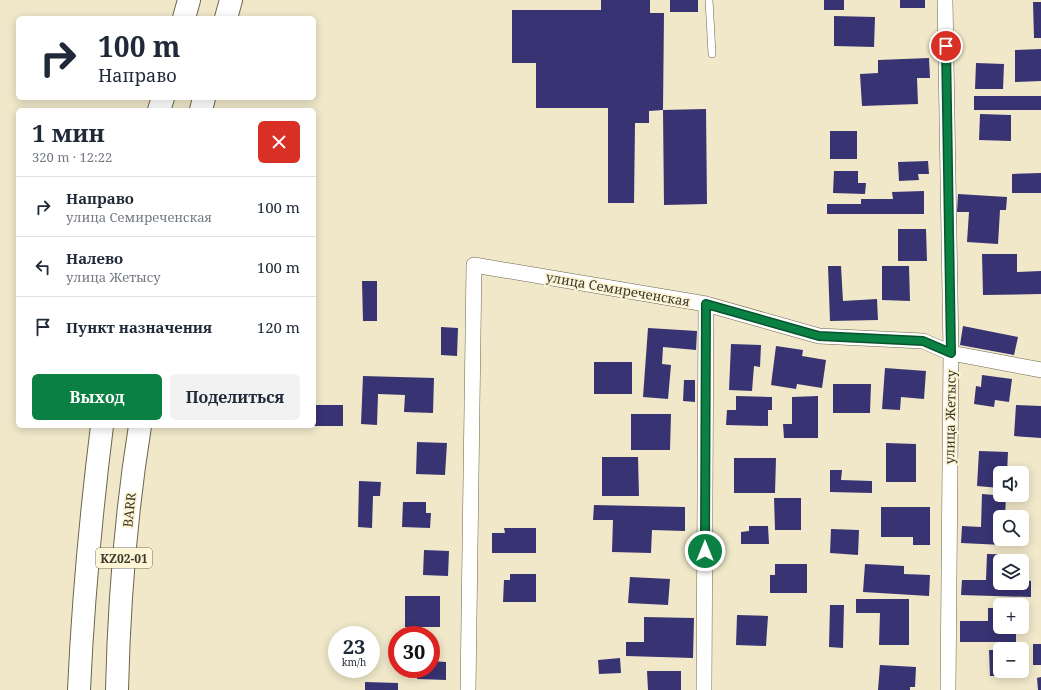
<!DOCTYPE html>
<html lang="ru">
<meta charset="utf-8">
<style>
body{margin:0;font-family:"Noto Serif",serif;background:#f2f2f3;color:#1f2937;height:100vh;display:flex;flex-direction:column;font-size:15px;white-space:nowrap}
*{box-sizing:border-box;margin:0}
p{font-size:13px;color:#747a83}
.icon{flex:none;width:22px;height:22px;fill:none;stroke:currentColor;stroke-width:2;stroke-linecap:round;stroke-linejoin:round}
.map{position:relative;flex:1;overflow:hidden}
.side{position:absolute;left:16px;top:108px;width:300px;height:320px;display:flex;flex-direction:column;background:#fff;border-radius:6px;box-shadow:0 2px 10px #0003}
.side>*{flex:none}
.banner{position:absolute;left:16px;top:16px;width:300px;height:84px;border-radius:6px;box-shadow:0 2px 10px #0003;background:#fff;color:#1f2937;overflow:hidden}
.buttons{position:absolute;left:993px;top:466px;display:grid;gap:8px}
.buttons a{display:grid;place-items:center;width:36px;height:36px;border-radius:6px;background:#fff;box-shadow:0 2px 10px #0003;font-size:20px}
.speed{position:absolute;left:328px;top:626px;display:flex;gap:8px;font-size:20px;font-weight:700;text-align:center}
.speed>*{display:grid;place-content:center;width:52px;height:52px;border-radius:50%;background:#fff;box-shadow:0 2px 10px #0003;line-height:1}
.speed small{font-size:10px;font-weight:400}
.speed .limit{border:6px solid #d22;background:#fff;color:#111}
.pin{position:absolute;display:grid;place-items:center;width:34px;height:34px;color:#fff;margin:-17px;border:2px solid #fff;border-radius:50%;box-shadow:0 1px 4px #0007}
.me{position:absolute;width:44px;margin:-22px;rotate:0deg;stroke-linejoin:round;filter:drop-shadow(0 0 3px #0008)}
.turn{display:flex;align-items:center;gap:14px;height:84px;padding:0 16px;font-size:18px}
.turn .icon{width:52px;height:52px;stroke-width:2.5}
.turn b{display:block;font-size:28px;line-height:34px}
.round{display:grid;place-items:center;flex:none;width:42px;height:42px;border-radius:6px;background:#f2f2f3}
.summary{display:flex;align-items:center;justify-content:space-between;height:68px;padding:0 16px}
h1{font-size:24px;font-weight:700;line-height:30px}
.button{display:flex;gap:8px;margin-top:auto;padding:8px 16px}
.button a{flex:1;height:46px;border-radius:6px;background:#0b8043;color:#fff;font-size:16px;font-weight:700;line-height:46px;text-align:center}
.button a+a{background:#f2f2f3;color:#1f2937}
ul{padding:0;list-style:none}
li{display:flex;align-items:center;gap:12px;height:60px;padding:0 16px;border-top:1px solid #e0e1e3}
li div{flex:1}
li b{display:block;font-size:15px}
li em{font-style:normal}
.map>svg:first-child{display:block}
</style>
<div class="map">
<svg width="1041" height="690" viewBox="0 0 1041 690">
<rect width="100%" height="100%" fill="#f0e8c9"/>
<path fill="#383372" d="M601 0H650V13H664L663 110 649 111V123H635L634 203H608V108H536V63H512V10H601Z
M670 0H698V12H670Z
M824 0H844V10H824Z
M900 0H925V8H900Z
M1033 2H1041V38H1034Z
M834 16 875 17 874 47 834 46Z
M1041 49V81L1015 82V50Z
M929 58 930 78H917L918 104 862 106 860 74 878 73V60Z
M976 63 1004 64 1003 89H975Z
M974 96H1041V110H974Z
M706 109 707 204 664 205 663 110Z
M980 114 1011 115V141L979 140Z
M830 131H857V159H830Z
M928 161 929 174H918L919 180 899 181 898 162Z
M834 171H858V183H866L865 194 833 193Z
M1041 173V193H1012V174Z
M924 191V214H827V204H861V199H893L892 192Z
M958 194 1007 197 1006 210H1000L998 244 967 242 969 212H957Z
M898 229H926L927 261H898Z
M982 254H1017V272L1041 271V294L983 295Z
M828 266H841L843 301 877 299 878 320 830 321Z
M882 266H909L910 301 882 300Z
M362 281H377V321H363Z
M963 326 1018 337 1014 355 960 345Z
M441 327 458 328 457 356 441 355Z
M648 328 697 331 696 350 663 347 662 364 671 365 668 399 643 397Z
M731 344 761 345 760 367 754 366 752 391 729 390Z
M776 346 803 350 802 356 826 360 822 388 797 384 796 389 771 385Z
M594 362H632V394H594Z
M885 368 926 371 924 399 901 397 900 410 882 409Z
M982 375 1012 379 1009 402 995 400 994 407 974 404 976 386 981 387Z
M363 376 434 378 433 413 404 412 405 395 378 394 377 425 361 424Z
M684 380H695V402L683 401Z
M833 384H871L870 413H833Z
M736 396 772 397V410H768V426L726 425 727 410H736Z
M818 396V438H784L783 424H792V397Z
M314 405H343V426H314Z
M1016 405 1041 406V438L1014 436Z
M631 414H671L670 450H631Z
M417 442 447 443 445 475 416 474Z
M886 443 916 444V482H886Z
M979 451 1008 452 1007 473H1000V488L977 486Z
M602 457H638L639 496H602Z
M734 458H776L775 493H734Z
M830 470H842L841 480 872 481V493L830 492Z
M359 481 381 482 380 496H373L372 528 358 527Z
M982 494 1006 496 1005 517H1000V539H1004L1003 545 961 543 962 526 981 527Z
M774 498H801V530H775Z
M403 502H426V513H431L430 528 402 527Z
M594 505 685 507V531L652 530 651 553 612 552 613 520H593Z
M881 507H930V545H913V537H881Z
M749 526H768L769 544H741V532L749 531Z
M504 528H536V553H492V533H505Z
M831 529 859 530 858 555 830 553Z
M424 550 449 551 448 576 423 575Z
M987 554 1023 555V561H1000V583H1022V580L1031 581V597L961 595 962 580H986Z
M775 564H807V593H770V575H775Z
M865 564 904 566V574L930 575 929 596 863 592Z
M510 574H536V602H503L504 580H510Z
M630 577 670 579 668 605 628 603Z
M405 596H440V627H405Z
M856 599H909V645H879L880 613H856Z
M830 605H844L843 648 829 647Z
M988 608H1000V627H1016V642H960V621H988Z
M737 615 768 616 766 646 736 645Z
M644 617 694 618 693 658 626 656V642H644Z
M1033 644H1041V665H1033Z
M989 650H1000V671H1021V676H990Z
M620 658 621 673 599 674 598 660Z
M431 661 446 662V680L417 679V669H431Z
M880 665 916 667 915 687H910V690H878Z
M647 671H681V690H648Z
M1041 677V690H1038L1037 678Z
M365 682 398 683V690H365Z"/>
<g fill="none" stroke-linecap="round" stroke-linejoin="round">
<defs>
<path id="service" d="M709 0 712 54"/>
<path id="minor" d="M945 0 951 353 948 690
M468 690 474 265 706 304 819 336 923 341 951 353 1041 370
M704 690 706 304"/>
<path id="motorway" d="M184 18 189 0
M226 18 231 0
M159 110 163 98
M201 110 204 98
M79 690C83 601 91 514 102 426
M117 690C119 602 126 513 140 426"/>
</defs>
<use href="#service" stroke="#6d654b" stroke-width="8"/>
<use href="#minor" stroke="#6d654b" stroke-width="16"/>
<use href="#motorway" stroke="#6d654b" stroke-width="24"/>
<use href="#service" stroke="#fff" stroke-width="7"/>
<use href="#minor" stroke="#fff" stroke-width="15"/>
<use href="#motorway" stroke="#fff" stroke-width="22"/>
</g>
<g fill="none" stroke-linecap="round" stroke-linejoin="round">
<defs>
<path id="route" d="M705 551 706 304 819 336 923 341 951 353 946 46"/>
</defs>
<use href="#route" stroke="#07532c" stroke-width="10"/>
<use href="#route" stroke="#0b8043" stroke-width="7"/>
</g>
<g text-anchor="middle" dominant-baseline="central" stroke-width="4" stroke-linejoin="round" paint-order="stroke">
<rect fill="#fdf5d6" stroke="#767160" stroke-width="1" x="96" y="548" width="56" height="20" rx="3"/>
<g font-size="12" font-weight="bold" fill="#3c392d">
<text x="124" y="558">KZ02-01</text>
</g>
<g font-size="13" fill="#3c392d" stroke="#fdf5d6">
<text transform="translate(618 289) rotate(10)">улица Семиреченская</text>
<text transform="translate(950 417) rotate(-89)">улица Жетысу</text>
<text transform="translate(129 510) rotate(-84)">BARR</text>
</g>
</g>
</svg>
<div class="buttons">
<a><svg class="icon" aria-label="sound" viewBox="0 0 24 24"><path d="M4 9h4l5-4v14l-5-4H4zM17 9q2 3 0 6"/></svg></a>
<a><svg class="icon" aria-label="search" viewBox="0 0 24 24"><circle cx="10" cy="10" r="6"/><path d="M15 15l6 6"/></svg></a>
<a><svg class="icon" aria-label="layers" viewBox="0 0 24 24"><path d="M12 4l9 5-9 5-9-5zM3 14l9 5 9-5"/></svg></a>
<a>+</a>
<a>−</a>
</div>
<div class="speed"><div>23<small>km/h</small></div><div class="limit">30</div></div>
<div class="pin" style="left:946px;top:46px;background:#d93025"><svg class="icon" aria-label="arrive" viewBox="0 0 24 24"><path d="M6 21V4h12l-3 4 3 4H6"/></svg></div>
<svg class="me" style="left:705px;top:551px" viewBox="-20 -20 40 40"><circle r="17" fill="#0b8043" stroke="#fff" stroke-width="3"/><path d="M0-11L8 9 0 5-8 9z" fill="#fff"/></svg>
<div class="banner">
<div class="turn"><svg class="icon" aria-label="right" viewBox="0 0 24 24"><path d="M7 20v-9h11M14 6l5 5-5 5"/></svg><div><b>100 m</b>Направо</div></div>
</div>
<section class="side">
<div class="summary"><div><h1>1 мин</h1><p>320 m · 12:22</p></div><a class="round" style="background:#d93025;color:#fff"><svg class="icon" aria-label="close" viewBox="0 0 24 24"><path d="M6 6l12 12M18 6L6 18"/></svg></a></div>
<ul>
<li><svg class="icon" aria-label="right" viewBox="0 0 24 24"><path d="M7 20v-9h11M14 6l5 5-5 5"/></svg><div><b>Направо</b><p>улица Семиреченская</p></div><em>100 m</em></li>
<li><svg class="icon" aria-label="left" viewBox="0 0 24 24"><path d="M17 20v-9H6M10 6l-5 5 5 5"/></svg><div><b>Налево</b><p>улица Жетысу</p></div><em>100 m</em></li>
<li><svg class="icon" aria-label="arrive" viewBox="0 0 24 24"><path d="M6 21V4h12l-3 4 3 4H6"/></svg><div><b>Пункт назначения</b></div><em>120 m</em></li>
</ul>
<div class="button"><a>Выход</a><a>Поделиться</a></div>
</section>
</div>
